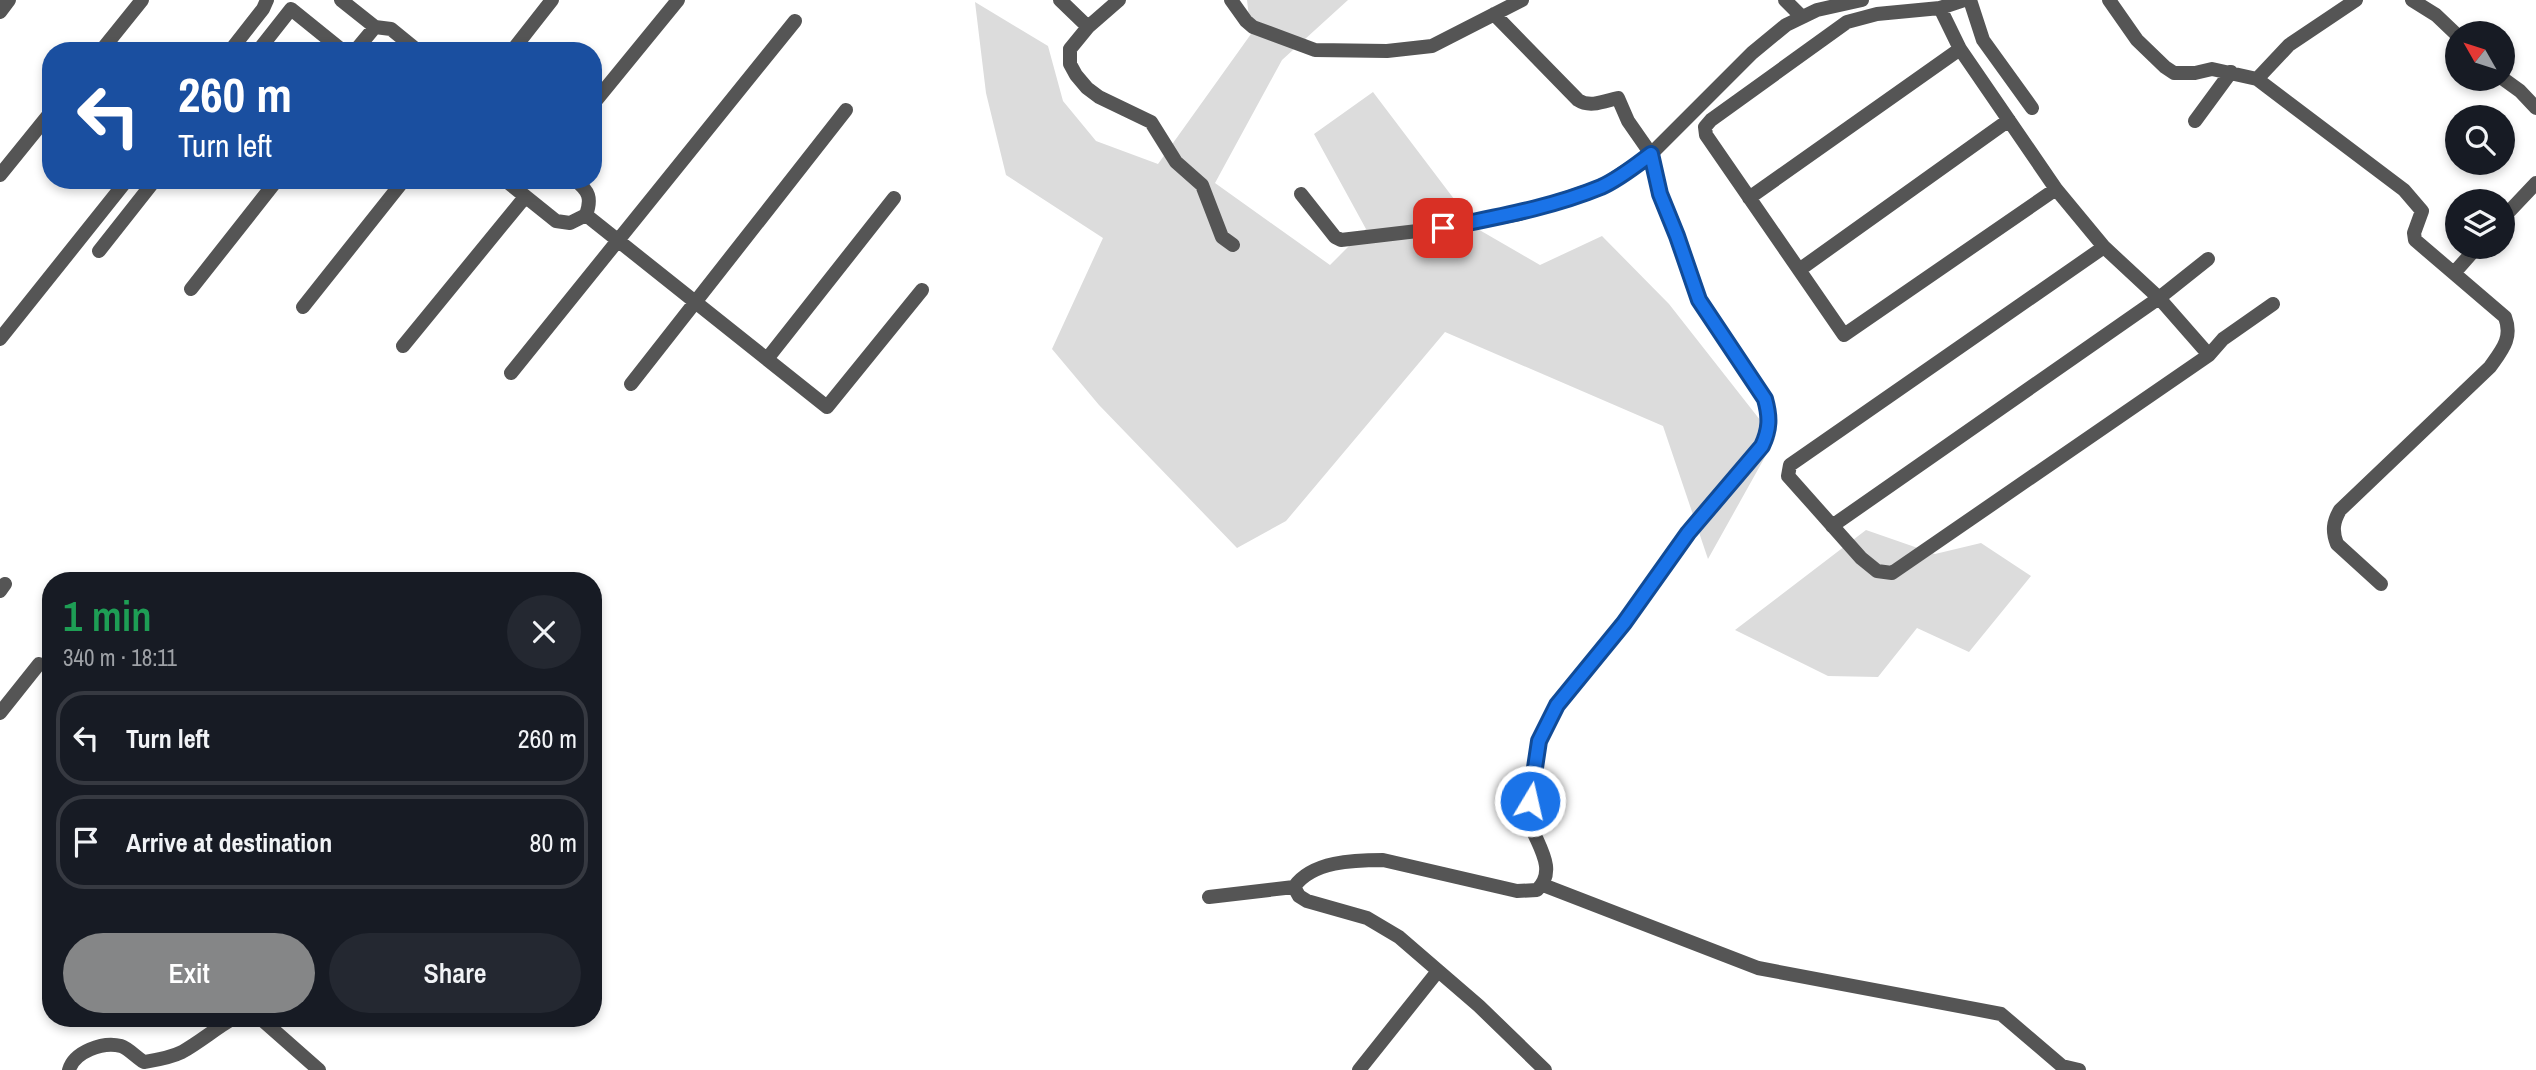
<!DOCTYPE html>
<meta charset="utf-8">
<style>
body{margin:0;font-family:"Archivo Narrow",sans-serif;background:#242831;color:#f1f3f6;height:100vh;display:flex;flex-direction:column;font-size:26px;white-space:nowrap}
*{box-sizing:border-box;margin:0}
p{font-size:23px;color:#9ea1a6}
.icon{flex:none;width:38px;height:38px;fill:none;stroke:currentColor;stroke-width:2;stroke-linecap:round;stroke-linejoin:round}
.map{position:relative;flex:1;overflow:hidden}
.sheet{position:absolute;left:42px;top:572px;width:560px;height:455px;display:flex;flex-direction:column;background:#171b24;border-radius:28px;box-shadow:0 4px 10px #0003}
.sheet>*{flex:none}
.guide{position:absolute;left:42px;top:42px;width:560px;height:147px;border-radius:28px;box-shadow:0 4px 10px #0003;background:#1a4fa0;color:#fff;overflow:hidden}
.needle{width:46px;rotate:309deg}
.buttons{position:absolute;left:2445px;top:21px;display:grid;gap:14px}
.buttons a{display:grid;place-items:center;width:70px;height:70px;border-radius:50%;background:#171b24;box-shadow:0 4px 10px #0003;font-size:35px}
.pin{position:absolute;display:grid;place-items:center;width:60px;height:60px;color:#fff;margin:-30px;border-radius:14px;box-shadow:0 4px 10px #0006}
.me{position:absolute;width:77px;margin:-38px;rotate:9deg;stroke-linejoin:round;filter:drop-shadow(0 0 5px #0008)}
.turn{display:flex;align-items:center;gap:24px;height:147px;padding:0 21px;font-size:32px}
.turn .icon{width:91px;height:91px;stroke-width:2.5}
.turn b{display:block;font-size:49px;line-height:60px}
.round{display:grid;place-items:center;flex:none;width:74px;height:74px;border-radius:37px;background:#242831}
.overview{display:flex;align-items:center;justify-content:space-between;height:119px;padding:0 21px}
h1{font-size:42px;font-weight:600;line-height:52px;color:#1e9e55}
.action{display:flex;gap:14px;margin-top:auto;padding:14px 21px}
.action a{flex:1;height:80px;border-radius:42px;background:#858687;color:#fff;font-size:28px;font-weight:600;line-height:80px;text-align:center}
.action a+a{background:#242831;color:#f1f3f6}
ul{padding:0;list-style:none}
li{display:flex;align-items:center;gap:21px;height:94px;margin:0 14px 10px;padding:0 7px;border:4px solid #363941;border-radius:28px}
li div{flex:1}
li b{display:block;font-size:26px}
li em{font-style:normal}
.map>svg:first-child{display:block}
</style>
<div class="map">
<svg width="2536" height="1070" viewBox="0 0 2536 1070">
<rect width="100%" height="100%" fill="#fff"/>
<path fill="#dcdcdc" d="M1247 0H1348L1282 60 1215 183 1330 265 1366 229 1314 134 1373 92 1476 228 1540 265 1602 236 1669 304 1775 439 1708 559 1663 426 1445 332 1286 521 1237 548 1099 405 1052 349 1103 238 1006 175 986 93 975 2 1048 46 1063 101 1096 141 1158 164 1251 34Z
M1866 530 1935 554 1981 543 2031 576 1969 652 1917 628 1878 677 1828 676 1735 630Z"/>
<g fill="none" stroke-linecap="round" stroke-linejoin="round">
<path stroke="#555" stroke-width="14" d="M341 0 375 27 391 29 418 51
M1060 0 1088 27 1119 0
M1231 0 1246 21 1253 27 1315 50 1387 51 1432 46 1522 0
M1785 0 1801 16
M1964 0 1940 8 1877 14 1847 22 1711 120 1705 127 1706 135 1844 335 2056 189
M1970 0 1983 40 2032 108
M2109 0 2137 40 2165 67 2174 73H2195L2212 69 2257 79 2404 190 2422 211 2414 233 2415 240 2505 317C2513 338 2502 350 2490 367L2340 510C2333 522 2332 531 2337 544L2381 584
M2412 0 2436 15 2457 35
M1940 8 1960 49 2056 189 2104 247 2159 298 2209 355
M0 12 9 0
M1088 27 1070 49V64L1076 75 1087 88 1099 97 1151 122 1176 162 1202 185 1222 237 1233 245
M101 51 142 0
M230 51 263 9 267 0
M258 51 291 9 343 51
M355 51 375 27
M512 51 552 0
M2502 78 2520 91 2536 108
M2257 79 2289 45 2356 0
M593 104 678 0
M2195 121 2231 72
M0 175 51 112
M505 180 556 221 570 223 586 215C592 198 589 191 575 180
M1301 194 1335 237 1341 240 1443 228 1519 214 1602 186 1651 154 1752 53 1786 25 1817 10 1862 0
M1749 198 1960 49
M586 215 827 407 922 290
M2502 219 2536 183
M2104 247 1790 465 1788 476 1861 558 1877 571 1892 573 2209 355 2223 339 2273 304
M99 251 155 180
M1799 270 2009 120
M2454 273 2477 247
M191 289 277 180
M303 307 404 180
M0 339 127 180
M403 346 525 197
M767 359 894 198
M511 373 795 21
M631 384 846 110
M1832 526 2159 298 2208 259
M0 591 5 584
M0 713 39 664
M1543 885 1758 968 2001 1014 2062 1066 2079 1070
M1294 887C1312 861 1354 860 1383 860L1517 891 1537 890C1556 872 1541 850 1533 831 1530 823 1530 812 1530 804 1530 770 1540 734 1557 705L1624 623 1688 533 1762 446 1768 432 1769 421 1765 399 1699 300 1677 236 1660 194 1651 154 1628 121 1618 98C1605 101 1590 108 1578 100L1494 14
M1209 897 1294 887 1299 896 1307 901 1367 918 1399 937 1479 1006 1545 1070
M260 1018 319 1070
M69 1070C74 1052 103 1041 121 1046 128 1048 137 1058 144 1062 156 1060 170 1058 182 1052 200 1042 216 1028 234 1018
M1359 1070 1438 971"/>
</g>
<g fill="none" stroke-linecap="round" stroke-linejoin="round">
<defs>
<path id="route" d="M1443 228C1496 217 1550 208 1601 187 1619 179 1635 166 1651 154L1660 194 1677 236 1699 300 1765 399C1770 417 1770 429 1762 446L1688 533 1624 623 1557 705 1539 741 1530 801"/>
</defs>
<use href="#route" stroke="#114b97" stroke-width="18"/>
<use href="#route" stroke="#1a73e8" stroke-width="12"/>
</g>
</svg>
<div class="buttons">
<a><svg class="needle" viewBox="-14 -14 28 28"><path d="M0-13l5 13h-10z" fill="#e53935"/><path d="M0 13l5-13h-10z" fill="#9ea1a6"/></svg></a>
<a><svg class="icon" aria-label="search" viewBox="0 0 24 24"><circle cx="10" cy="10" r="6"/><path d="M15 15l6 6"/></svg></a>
<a><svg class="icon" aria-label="layers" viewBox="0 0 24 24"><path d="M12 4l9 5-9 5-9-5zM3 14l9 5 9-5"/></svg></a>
</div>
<div class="pin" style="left:1443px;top:228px;background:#d93025"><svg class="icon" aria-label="arrive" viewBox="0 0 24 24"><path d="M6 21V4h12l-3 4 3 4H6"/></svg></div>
<svg class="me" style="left:1530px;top:801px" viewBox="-20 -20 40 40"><circle r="17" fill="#1a73e8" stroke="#fff" stroke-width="3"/><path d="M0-11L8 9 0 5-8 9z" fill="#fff"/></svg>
<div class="guide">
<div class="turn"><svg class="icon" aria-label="left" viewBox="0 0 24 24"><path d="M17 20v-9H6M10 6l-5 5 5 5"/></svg><div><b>260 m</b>Turn left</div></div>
</div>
<section class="sheet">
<div class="overview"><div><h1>1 min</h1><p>340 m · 18:11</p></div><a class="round"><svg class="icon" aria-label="close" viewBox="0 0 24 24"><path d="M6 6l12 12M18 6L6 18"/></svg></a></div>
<ul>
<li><svg class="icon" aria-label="left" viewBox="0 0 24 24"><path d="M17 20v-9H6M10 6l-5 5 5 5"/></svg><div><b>Turn left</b></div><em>260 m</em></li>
<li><svg class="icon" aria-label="arrive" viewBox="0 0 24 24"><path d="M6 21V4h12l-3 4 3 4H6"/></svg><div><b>Arrive at destination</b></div><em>80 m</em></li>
</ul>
<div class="action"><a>Exit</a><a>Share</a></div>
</section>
</div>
